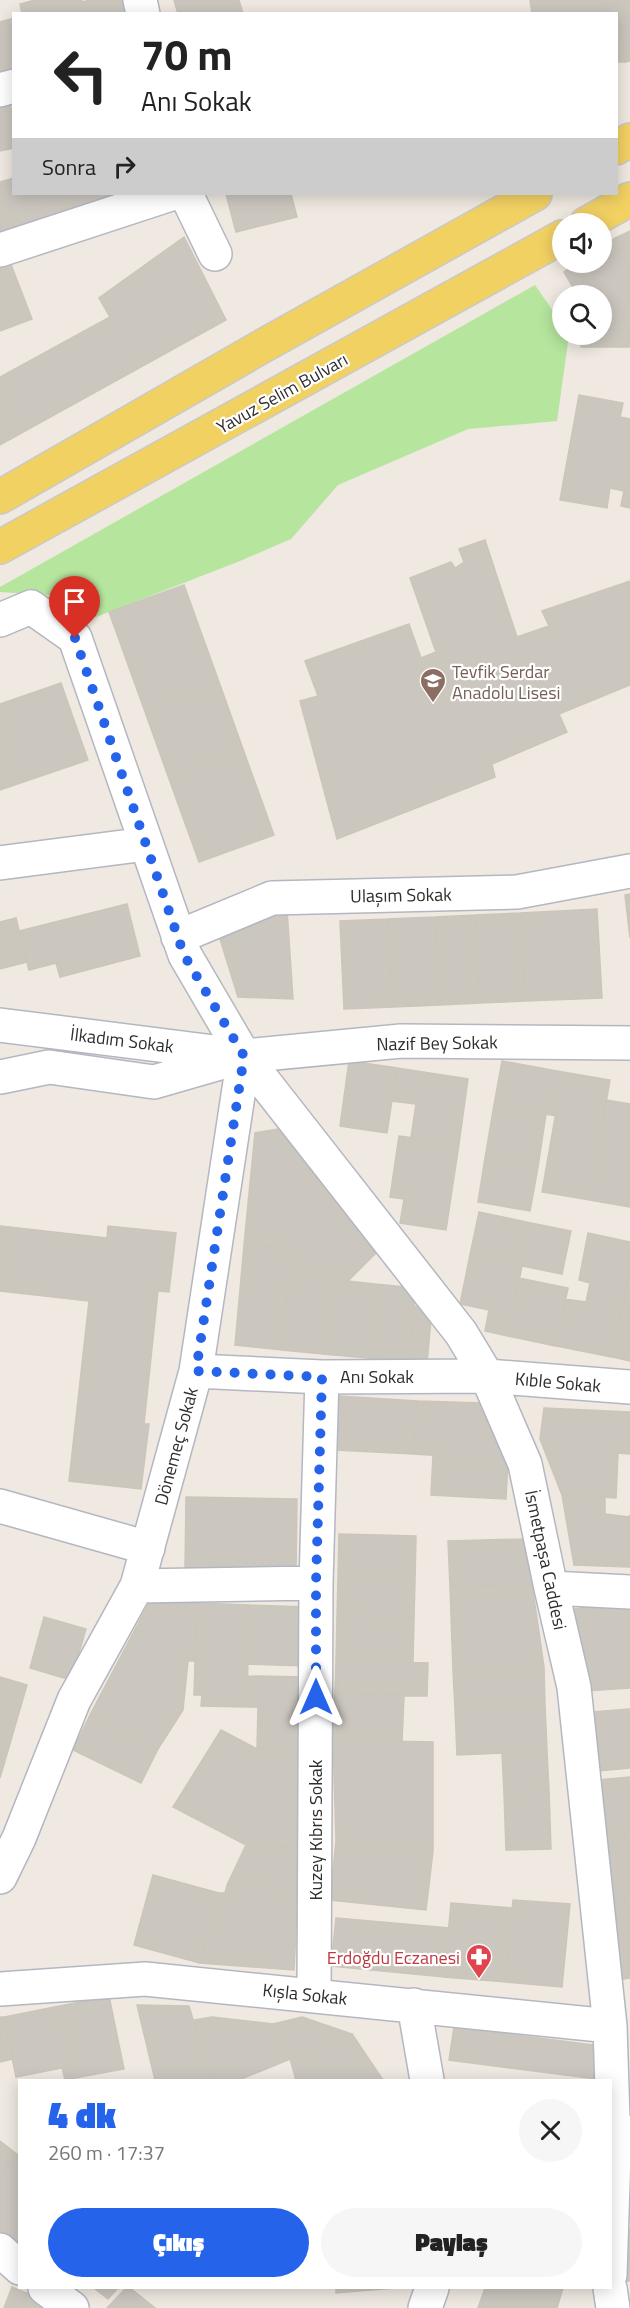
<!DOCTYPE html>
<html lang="tr">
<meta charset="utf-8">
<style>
body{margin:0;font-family:"Titillium Web",sans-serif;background:#f6f6f6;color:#222;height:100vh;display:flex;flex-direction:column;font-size:22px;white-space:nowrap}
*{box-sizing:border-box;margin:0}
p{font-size:20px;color:#767676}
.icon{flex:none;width:33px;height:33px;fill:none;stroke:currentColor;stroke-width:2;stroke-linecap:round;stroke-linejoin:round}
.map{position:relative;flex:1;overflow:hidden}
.drawer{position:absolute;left:18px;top:2079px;width:594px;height:210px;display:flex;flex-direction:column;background:#fff;border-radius:0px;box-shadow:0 3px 15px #0003}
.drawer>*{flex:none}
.hud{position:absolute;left:12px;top:12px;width:606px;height:183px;border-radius:0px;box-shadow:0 3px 15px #0003;background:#fff;color:#222;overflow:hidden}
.controls{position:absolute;left:552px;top:213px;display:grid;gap:12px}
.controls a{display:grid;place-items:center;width:60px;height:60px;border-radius:50%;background:#fff;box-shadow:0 3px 15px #0003;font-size:30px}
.pin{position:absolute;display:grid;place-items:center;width:51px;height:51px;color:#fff;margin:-62px -26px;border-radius:50% 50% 50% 0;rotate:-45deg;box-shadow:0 0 6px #0007}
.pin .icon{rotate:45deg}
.me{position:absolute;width:66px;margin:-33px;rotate:0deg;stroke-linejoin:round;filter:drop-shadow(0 0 4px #0008)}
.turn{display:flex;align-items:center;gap:21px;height:126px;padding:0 30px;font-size:27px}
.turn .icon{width:78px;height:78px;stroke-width:2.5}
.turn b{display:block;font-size:42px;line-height:51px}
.then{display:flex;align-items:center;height:57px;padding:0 30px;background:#0003;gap:12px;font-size:22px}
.round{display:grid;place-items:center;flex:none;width:63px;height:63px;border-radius:32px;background:#f6f6f6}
.overview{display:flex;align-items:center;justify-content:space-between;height:102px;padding:0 30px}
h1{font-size:36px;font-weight:800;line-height:45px;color:#2563eb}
.primary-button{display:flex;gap:12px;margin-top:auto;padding:12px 30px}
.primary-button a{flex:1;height:69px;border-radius:36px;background:#2563eb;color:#fff;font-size:24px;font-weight:800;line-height:69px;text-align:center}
.primary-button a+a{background:#f6f6f6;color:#222}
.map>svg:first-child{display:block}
</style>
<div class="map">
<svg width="630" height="2308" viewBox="0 0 630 2308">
<rect width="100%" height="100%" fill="#efe9e1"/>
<path fill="#b6e59e" d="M535 285 562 324V334L569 335 557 421 468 429 338 485 291 539 240 561 96 617 61 596 0 592V587Z"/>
<path fill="#cbc7bf" stroke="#cbc5ba" stroke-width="1.5" d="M35 0H82L85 14H22L20 4Z
M90 0H126L130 14H85L82 2Z
M174 0H239L243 14H178Z
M530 0H617L625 62H616V14H532Z
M617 0H630V61L625 62Z
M14 18V75L0 78V22Z
M10 105 14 118V148L0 151V108Z
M14 178V194H37L45 220 0 232V182Z
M37 194H97L100 204 45 220Z
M97 194H140L100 204Z
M226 194H291L297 217 236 232Z
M630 231V268L615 238Z
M184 237 226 320 0 445V377L110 317 99 298Z
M615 238 630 268V347H581V334H602V296H578L564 272 578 262H602V247Z
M7 254 32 319 0 331V257Z
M579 395 623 403 620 417 630 419V508L621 506 624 491 610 488 607 508 560 500Z
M485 540 517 637 549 626 542 611 630 581V685L559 714 567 732 492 764 495 777 337 839 300 701 318 696 305 661 409 624 421 658 436 652 410 578 451 562 455 568 464 562 459 549Z
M184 585 219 682 144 709 109 612Z
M219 682 243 749 168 776 144 709Z
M61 683 88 760 0 790V704Z
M243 749 274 835 199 862 168 776Z
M630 894V938L625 895Z
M127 904 140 956 60 977 56 963 29 970 19 931Z
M597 909 602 998 525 1001 521 913Z
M287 910 293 999 238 997 220 939Z
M521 913 525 1001 480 1003 476 915Z
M476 915 480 1003 440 1005 435 917Z
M435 917 440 1005 393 1007 388 919Z
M16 918 27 962 0 969V922Z
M388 919 393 1007 344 1009 340 921Z
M349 1061 397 1068 387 1133 340 1126Z
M502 1061 563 1072 556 1116 494 1105Z
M397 1068 468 1079 459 1144 411 1137 416 1104 392 1101Z
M563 1072 610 1080 589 1200 542 1192Z
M606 1100 630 1104V1207L589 1200Z
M494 1105 546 1114 538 1167 485 1158Z
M284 1128 381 1248 348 1281 289 1275 292 1249 244 1245 255 1133Z
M399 1136 459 1144 446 1230 400 1223 404 1199 390 1197Z
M485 1158 538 1167 530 1211 478 1202Z
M479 1212 531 1223 522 1266 470 1255Z
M531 1223 571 1231 562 1274 522 1266Z
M0 1226 107 1238 108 1226 176 1233 169 1292 158 1291 144 1424H149L141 1489 69 1481 89 1301 0 1291Z
M588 1233 630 1242V1268L612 1357 556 1346 565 1299 586 1302 590 1283 579 1280Z
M244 1245 292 1249 282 1350 235 1345Z
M470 1255 522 1266 508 1336 485 1331 489 1310 460 1304Z
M630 1268V1361L612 1357Z
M289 1275 330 1279 323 1354 282 1350Z
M519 1278 568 1288 556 1346 508 1336Z
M330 1279 374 1284 367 1358 323 1354Z
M374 1284 416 1288 409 1363 367 1358Z
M415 1306 432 1308 427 1364 409 1363Z
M338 1396 417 1401 414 1454 335 1450Z
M417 1401 481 1403 508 1460 414 1454Z
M544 1408 630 1412V1454L618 1453 616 1498 562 1495 540 1439Z
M433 1455 508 1460 506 1499 431 1495Z
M562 1495 605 1498V1514L629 1517 630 1515V1567L574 1565Z
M186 1497 297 1499 296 1572 185 1570Z
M339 1534 416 1536 415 1580 338 1578Z
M523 1539 532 1584 450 1586 448 1541Z
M338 1578 415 1580 414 1618 337 1615Z
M532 1584 544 1667 453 1671 450 1586Z
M149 1603H197L195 1661H188L183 1710 158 1749 90 1715Z
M197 1603 249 1605 247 1707 201 1706 202 1695H194Z
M610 1603 630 1604V1688L585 1691 574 1609Z
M249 1605 307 1607 306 1666 248 1664Z
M337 1615 414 1618 413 1662 336 1660Z
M44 1617 86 1629 71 1680 30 1668Z
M336 1660 428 1663 427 1696 335 1694Z
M544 1667 545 1705 455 1709 453 1671Z
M247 1676 306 1677 304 1750 257 1749 258 1707H247Z
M0 1677 27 1685 0 1778Z
M335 1694 404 1695 402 1742 333 1740Z
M545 1705 547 1751 457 1755 455 1709Z
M630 1709V1768L598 1771 593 1712Z
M90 1715 158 1749 141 1783 73 1750Z
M221 1730 257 1749 304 1750 299 1848 246 1845 173 1807Z
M333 1740 433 1742V1851L336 1841Z
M547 1751 549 1791 504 1793 502 1753Z
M630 1777V1832L605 1835 598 1780Z
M549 1791 551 1849 506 1850 504 1793Z
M630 1832V1901L612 1904 605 1835Z
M336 1841 433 1851 426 1910 330 1900Z
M246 1845 299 1848 298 1890 227 1885Z
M153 1875 219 1893 200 1963 134 1945Z
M227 1885 298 1890 294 1970 200 1963 219 1893H225Z
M513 1900 570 1904 562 1987 506 1982Z
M630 1901V1978L618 1980 612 1904Z
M451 1903 512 1908 506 1982 444 1977Z
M336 1918 449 1928 444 1977 331 1966Z
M109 1996 124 2069 65 2080 62 2068 72 2066 60 2006Z
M137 2005 189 2006 211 2080H155Z
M60 2006 72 2066 16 2077 4 2017Z
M0 2017H4L13 2059 0 2062Z
M212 2017 273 2024 290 2059 239 2080H211L194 2020Z
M302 2017 352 2034 290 2059 273 2024Z
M454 2027 600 2046 596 2079 449 2060Z
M352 2034 383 2080H296L290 2059Z
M0 2141 18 2155 0 2175Z
M18 2155 20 2156V2247L0 2231V2175Z
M630 2229V2281L619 2282Z
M12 2287 50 2303 48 2308H4Z
M94 2288H118L108 2299Z
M126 2288H130L155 2308H107Z
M336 2288H395L336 2293Z
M485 2288H563L557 2308H478Z"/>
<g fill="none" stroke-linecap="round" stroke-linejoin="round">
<defs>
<path id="minor" d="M140 0 143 14
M0 90 14 86
M186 194 215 254
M0 250 171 194
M0 620 31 607 75 638 185 955 244 1056 461 1333 487 1376 525 1464 551 1588 574 1687 610 2026 614 2152
M0 863 146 844
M178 937 272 898 517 892 630 871
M0 1025 230 1054
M0 1077 49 1067 154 1082 244 1056 401 1041 630 1043
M196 1371 322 1377 487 1376 630 1387
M0 1506 148 1548
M137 1586 316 1583
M551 1588 630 1592
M0 1877 19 1838 74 1700 137 1586 196 1371 244 1056
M0 1989 145 1979 610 2026
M314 1995 316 1583 322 1377
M414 2005 427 2080
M0 2250 20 2268
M610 2275 614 2152 623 2131
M45 2288 72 2308
M610 2288 613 2308
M425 2308 432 2288"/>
<path id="major" d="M616 148 630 140
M586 224 630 199
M0 497 261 347 535 194
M0 547 562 237"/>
</defs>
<use href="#minor" stroke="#b4b7c1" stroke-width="36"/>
<use href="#major" stroke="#c9c9c9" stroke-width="36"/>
<use href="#minor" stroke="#fff" stroke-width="33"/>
<use href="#major" stroke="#f2d163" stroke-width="33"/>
</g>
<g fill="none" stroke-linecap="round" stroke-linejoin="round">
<path stroke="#2563eb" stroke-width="10" stroke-dasharray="0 18" d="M75 638 184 955 244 1056 196 1371 322 1377 316 1583V1697"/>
</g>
<defs>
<symbol id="school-pin" viewBox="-11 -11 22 30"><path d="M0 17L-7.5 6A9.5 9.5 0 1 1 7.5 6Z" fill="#8d6e63" stroke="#fff"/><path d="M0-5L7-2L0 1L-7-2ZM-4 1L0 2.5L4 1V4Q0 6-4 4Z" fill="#fff"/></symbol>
<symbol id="pharmacy-pin" viewBox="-11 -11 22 30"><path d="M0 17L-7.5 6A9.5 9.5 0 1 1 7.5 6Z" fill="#e0444e" stroke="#fff"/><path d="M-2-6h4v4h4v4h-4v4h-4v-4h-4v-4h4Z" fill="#fff"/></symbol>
</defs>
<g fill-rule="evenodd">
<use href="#school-pin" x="418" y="666" width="30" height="40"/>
<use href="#pharmacy-pin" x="464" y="1942" width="30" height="40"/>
</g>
<g text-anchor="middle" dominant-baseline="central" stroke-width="4.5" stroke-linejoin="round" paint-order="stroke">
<g font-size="18" fill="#2e2e2e" stroke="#fff">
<text transform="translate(282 393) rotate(-29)">Yavuz Selim Bulvarı</text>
<text transform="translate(401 895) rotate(-1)">Ulaşım Sokak</text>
<text transform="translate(122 1040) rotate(7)">İlkadım Sokak</text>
<text transform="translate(437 1043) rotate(-1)">Nazif Bey Sokak</text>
<text x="377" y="1376">Anı Sokak</text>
<text transform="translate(558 1382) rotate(5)">Kıble Sokak</text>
<text transform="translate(176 1446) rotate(-75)">Dönemeç Sokak</text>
<text transform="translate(546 1560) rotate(78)">İsmetpaşa Caddesi</text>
<text transform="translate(315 1830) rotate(-90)">Kuzey Kıbrıs Sokak</text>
<text transform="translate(305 1994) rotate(6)">Kışla Sokak</text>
</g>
<g font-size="18" fill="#785e54" stroke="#fff" text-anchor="start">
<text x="452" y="671">Tevfik Serdar<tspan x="452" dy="21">Anadolu Lisesi</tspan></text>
</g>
<g font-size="18" fill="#be3a42" stroke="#fff" text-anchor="end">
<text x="460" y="1957">Erdoğdu Eczanesi</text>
</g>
</g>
</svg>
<div class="controls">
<a><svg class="icon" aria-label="sound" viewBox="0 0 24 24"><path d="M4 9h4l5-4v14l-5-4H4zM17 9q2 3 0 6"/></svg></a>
<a><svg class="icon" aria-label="search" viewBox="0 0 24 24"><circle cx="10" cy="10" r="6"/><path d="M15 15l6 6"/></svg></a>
</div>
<div class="pin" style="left:75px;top:638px;background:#d93025"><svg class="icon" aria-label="arrive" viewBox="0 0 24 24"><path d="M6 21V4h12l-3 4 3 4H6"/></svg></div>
<svg class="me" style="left:316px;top:1697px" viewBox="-20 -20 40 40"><path d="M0-17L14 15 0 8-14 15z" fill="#2563eb" stroke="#fff" stroke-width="4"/></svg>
<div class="hud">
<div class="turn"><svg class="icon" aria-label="left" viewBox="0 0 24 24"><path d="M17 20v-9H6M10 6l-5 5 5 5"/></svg><div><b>70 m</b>Anı Sokak</div></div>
<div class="then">Sonra<svg class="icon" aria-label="right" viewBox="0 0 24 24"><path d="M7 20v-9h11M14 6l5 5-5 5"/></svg></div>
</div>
<section class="drawer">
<div class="overview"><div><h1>4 dk</h1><p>260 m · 17:37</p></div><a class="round"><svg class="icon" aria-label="close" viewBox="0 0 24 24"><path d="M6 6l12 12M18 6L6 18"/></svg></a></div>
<div class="primary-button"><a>Çıkış</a><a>Paylaş</a></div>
</section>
</div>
